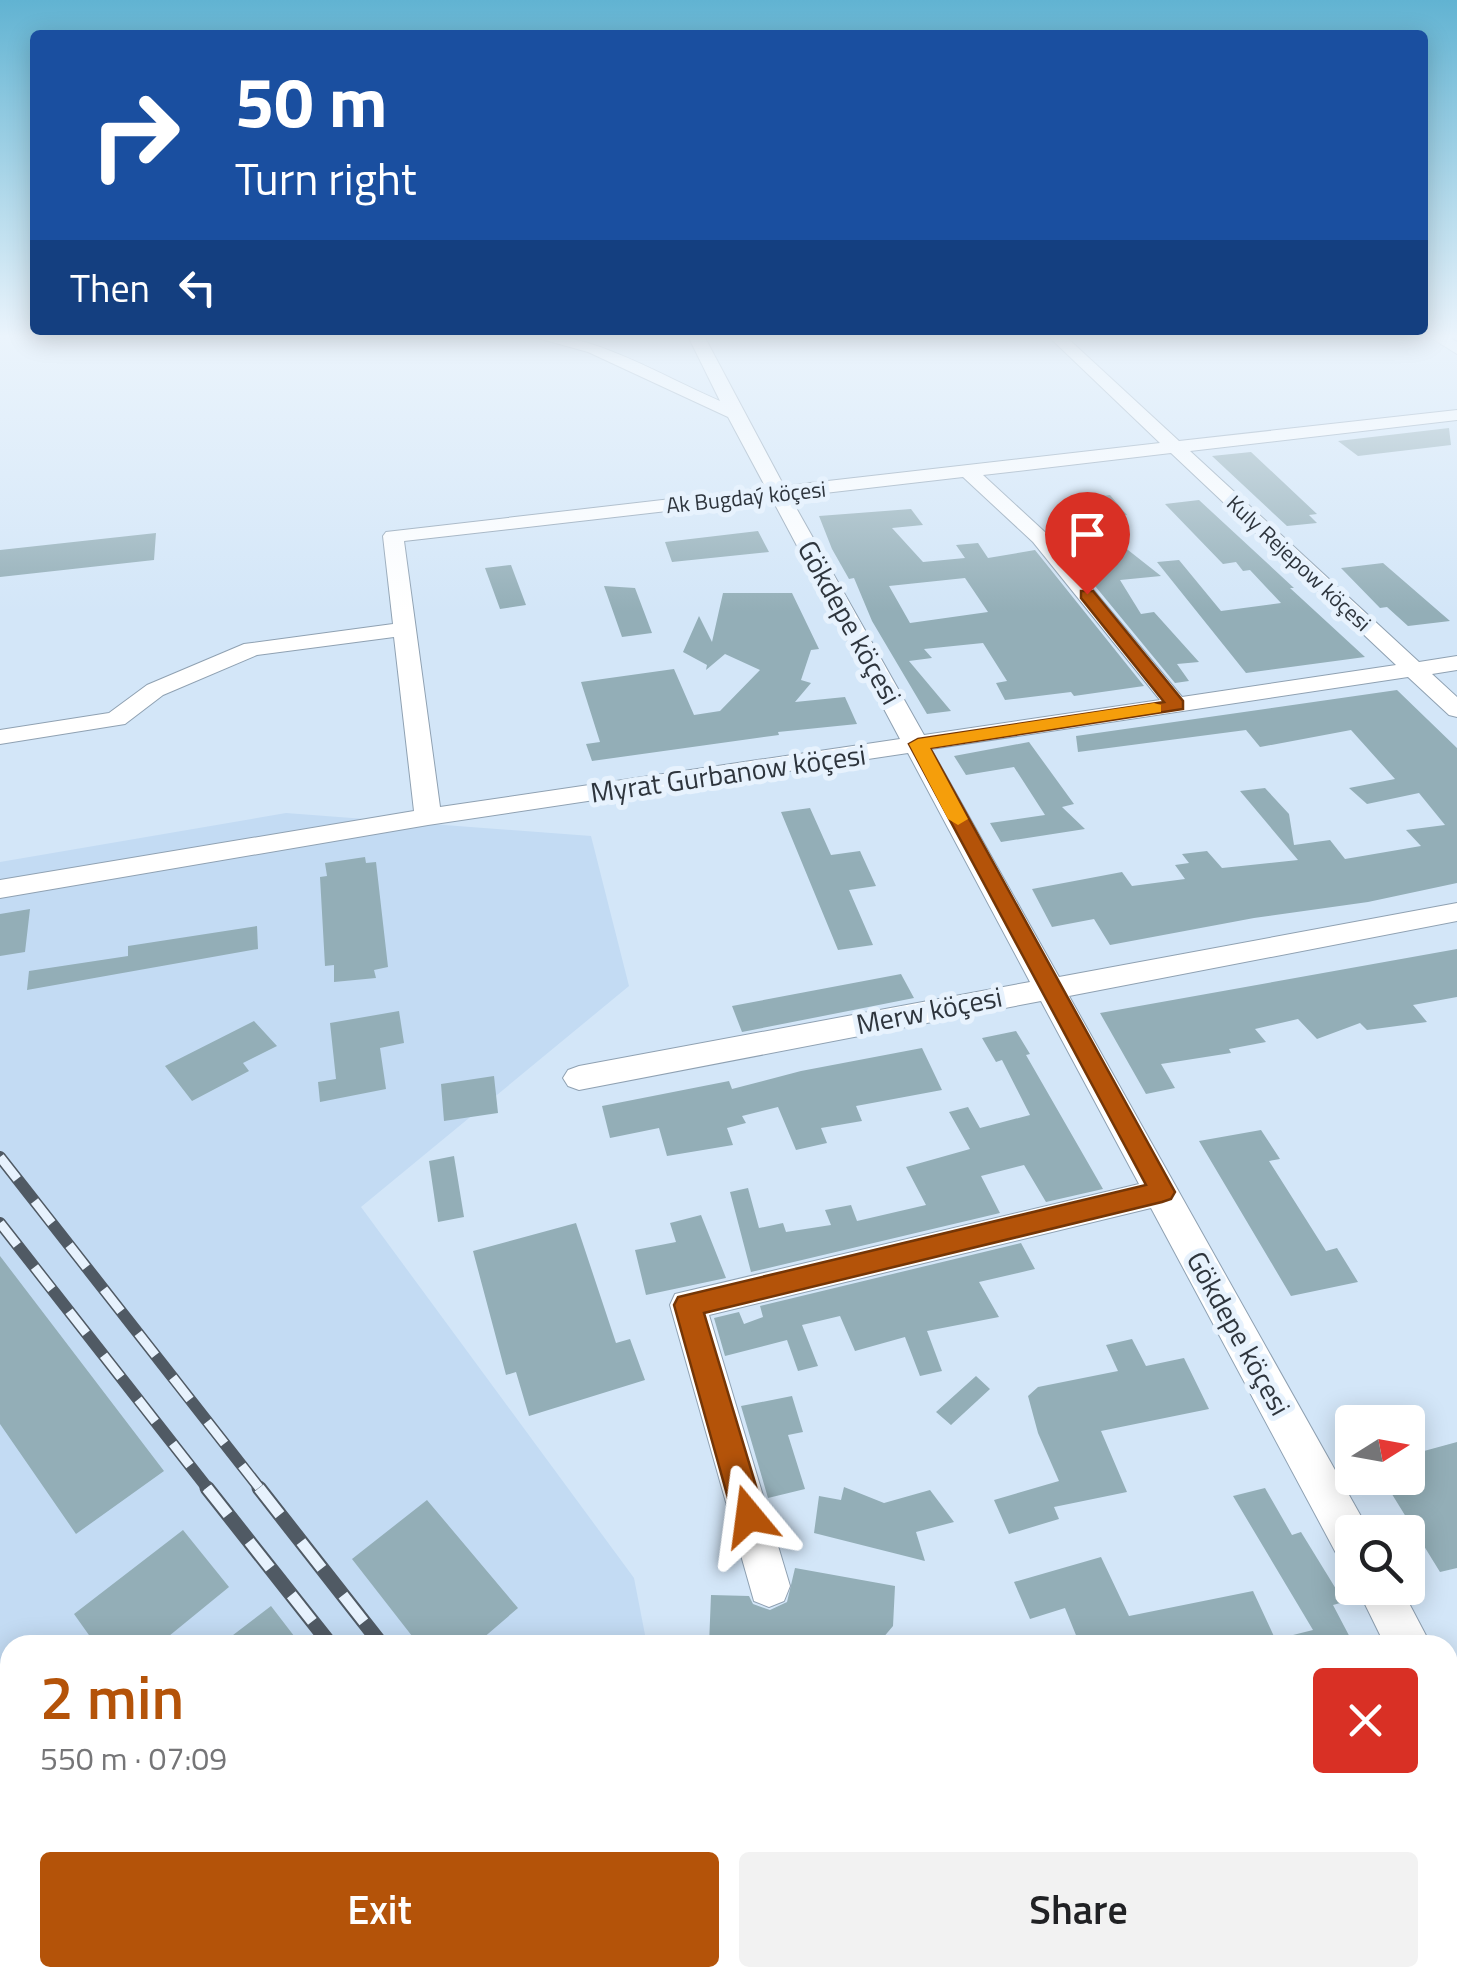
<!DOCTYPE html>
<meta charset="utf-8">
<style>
body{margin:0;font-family:"Titillium Web",sans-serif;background:#f2f2f2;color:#202124;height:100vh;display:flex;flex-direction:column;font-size:38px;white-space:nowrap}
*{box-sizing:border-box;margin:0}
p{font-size:32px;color:#757577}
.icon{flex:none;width:55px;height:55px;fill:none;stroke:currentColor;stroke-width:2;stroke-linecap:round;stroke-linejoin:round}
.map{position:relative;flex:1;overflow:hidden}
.panel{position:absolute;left:0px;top:1635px;width:1458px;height:352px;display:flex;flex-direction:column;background:#fff;border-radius:30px 30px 0 0;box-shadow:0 5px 25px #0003}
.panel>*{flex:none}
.hud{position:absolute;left:30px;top:30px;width:1398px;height:305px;border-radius:10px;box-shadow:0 5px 25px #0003;background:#1a4fa0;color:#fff;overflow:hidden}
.needle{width:65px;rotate:79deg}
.controls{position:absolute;left:1335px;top:1405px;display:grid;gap:20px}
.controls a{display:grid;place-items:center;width:90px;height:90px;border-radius:10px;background:#fff;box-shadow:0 5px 25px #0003;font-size:50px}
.pin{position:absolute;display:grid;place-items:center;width:85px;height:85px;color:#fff;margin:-102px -42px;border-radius:50% 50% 50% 0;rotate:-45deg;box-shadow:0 0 10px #0007}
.pin .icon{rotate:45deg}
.me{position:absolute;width:110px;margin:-55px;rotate:344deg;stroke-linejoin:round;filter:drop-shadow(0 0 8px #0008)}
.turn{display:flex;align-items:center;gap:35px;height:210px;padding:0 40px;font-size:45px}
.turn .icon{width:130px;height:130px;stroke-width:2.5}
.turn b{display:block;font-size:70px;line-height:85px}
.then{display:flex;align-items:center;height:95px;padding:0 40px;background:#0003;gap:20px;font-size:38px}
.round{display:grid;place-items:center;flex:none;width:105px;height:105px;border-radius:10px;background:#f2f2f2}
.head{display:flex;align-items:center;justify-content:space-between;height:170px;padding:0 40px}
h1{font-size:60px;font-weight:600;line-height:75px;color:#b45309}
.primary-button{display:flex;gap:20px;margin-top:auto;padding:20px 40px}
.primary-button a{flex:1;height:115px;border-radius:10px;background:#b45309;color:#fff;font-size:40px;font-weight:600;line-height:115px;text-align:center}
.primary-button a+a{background:#f2f2f2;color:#202124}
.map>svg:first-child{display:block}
</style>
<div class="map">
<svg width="1457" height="1986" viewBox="0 0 1457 1986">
<rect width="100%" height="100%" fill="#d3e6f8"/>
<path fill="#c3dbf3" d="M286 813 591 836 629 986 361 1207 634 1578 647 1645H10V1978H713L715 1986H0V862Z"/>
<path fill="#93aeb7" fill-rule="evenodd" d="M1449 428 1451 445 1358 456 1338 441Z
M1251 452 1317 514 1309 515 1317 523 1287 526 1212 456Z
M1110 495 1127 515 1101 518 1085 498Z
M1199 500 1294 588H1290L1365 657 1246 673 1157 562 1179 560 1221 611 1281 603 1250 570 1243 571 1236 562 1223 564 1165 504Z
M911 509 923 525 892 528 923 562 965 558 956 545 978 543 988 558 1035 550 1144 686 1074 696 1071 692 1005 700 996 683 1007 681 983 643 924 649 932 658 909 661 951 711 927 714 872 621 854 578 849 579 832 549 819 516ZM965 578 988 612 910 623 889 586Z
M758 531 769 552 672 562 665 542Z
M156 533 154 560 0 577V550Z
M1109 535 1161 576 1120 580 1141 614 1154 612 1199 662 1177 664 1189 681 1175 683 1058 541Z
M1383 563 1450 621 1408 626 1387 607 1380 608 1341 568Z
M511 565 526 605 500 609 485 568Z
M604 586 635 588 652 633 622 637Z
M723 593H792L819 649 811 650 801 680 811 683 795 702 845 697 857 724 778 732 779 735 592 761 586 744 600 742 581 682 674 669 694 715 720 711 760 670 725 654 706 670 707 665 683 652 699 616 712 642Z
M1397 690 1457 748V883L1368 902 1254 918 1110 945 1094 919 1052 927 1032 889 1122 872 1132 886 1185 879 1175 865 1189 863 1182 854 1207 851 1222 868 1298 860 1240 791 1265 788 1289 814 1294 845 1330 840 1345 859 1421 846 1406 830 1445 825 1419 793 1367 804 1349 788 1395 779 1351 730 1260 747 1246 730 1078 752 1076 736Z
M1029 742 1074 804 1062 807 1085 829 1001 842 990 823 1045 815 1014 767 966 775 954 756Z
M810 808 831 855 860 851 876 886 849 890 873 945 838 950 781 812Z
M365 857 366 863 376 862 388 967 374 970 376 978 334 982V965L325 966 320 877 327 876 325 863Z
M30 909 25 952 0 956V914Z
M257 926 258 949 27 990 29 971 128 956V946Z
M1457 949V997L1413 1005 1427 1022 1367 1030 1360 1023 1317 1039 1298 1019 1255 1029 1266 1042 1229 1049 1231 1053 1161 1064 1175 1088 1146 1094 1100 1013Z
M901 974 914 998 742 1032 732 1006Z
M399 1011 404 1043 380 1048 386 1089 320 1102 318 1082 336 1079 330 1023Z
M254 1021 277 1046 243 1063 249 1071 192 1101 165 1066Z
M1016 1031 1030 1054 1026 1055 1103 1189 1046 1202 1024 1165 981 1176 1000 1213 751 1272 730 1192 748 1188 759 1228 783 1223 786 1232 831 1225 825 1210 851 1205 857 1221 926 1205 906 1167 970 1149 949 1112 968 1107 980 1128 1030 1115 1002 1060 996 1062 982 1038Z
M922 1048 942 1090 856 1106 862 1121 821 1128 827 1143 796 1150 778 1107 742 1116 746 1123 727 1128 733 1145 667 1156 659 1128 610 1138 602 1106 729 1081 732 1089 801 1071Z
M494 1076 498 1113 444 1121 441 1084Z
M1261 1130 1280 1159 1269 1161 1326 1251 1337 1248 1358 1282 1291 1296 1199 1141Z
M454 1156 464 1217 438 1222 429 1161Z
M701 1215 726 1278 646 1295 635 1250 676 1242 670 1223Z
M576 1223 616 1343 630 1339 645 1380 529 1416 516 1372 506 1375 473 1251Z
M1021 1243 1035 1269 979 1282 999 1317 927 1331 942 1371 920 1376 905 1337 855 1351 840 1316 802 1325 818 1366 798 1371 787 1340 725 1356 714 1318 739 1312 744 1324 763 1317 760 1306Z
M0 1256 164 1471 76 1534 0 1424Z
M1132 1339 1146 1366 1184 1358 1209 1409 1101 1431 1127 1492 1054 1507 1059 1519 1009 1534 994 1500 1059 1481 1038 1433 1028 1396 1038 1387 1118 1371 1106 1345Z
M976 1376 990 1389 951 1425 936 1412Z
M792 1396 803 1432 788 1435 805 1489 768 1498 741 1406Z
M1408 1425 1424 1451 1457 1442V1568L1440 1572 1382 1478H1408Z
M844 1487 884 1503 930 1490 954 1522 916 1532 925 1561 814 1533 819 1496 841 1500Z
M1265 1488 1292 1535 1301 1532 1344 1602 1333 1605 1354 1645H1282L1281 1638 1313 1630 1233 1496Z
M427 1500 518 1608 475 1645H419L352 1559Z
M183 1530 229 1587 158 1645H96L74 1614Z
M1101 1557 1129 1616 1253 1591 1278 1645H1080L1065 1608 1030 1619 1014 1582Z
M795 1568 895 1586 893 1626 877 1645H709L711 1595 749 1596 753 1604 770 1610 787 1602Z
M271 1606 301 1645H220Z"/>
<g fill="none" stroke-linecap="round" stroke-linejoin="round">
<defs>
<path id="minor" d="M523 334C592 331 657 374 720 401L687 334H703L784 486 1160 443 1046 334H1063L1179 441 1457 410V420L1190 451 1419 662 1457 656V670L1432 674 1457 697V717L1449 715 1408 677 931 749 1059 977 1457 903V921L1069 996 1367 1527 1369 1532H1352V1561L1337 1555 1151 1208 709 1315 790 1586 784 1601 769 1607 754 1601 670 1305 675 1294 1139 1184 1041 1001 579 1090 568 1086 563 1078 568 1070 579 1066 1030 982 908 753 428 825 0 898V880L414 811 394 637 257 655 163 695 125 724 0 744V730L109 713 147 685 244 644 393 624 383 536 386 532 766 488 728 417 588 352ZM1171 453 1396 665 1182 697 1047 534 983 475ZM963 477 1033 542 1160 700 924 735 790 497ZM772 499 900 739 440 807 404 541Z
M1425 334H1444L1457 342V354Z
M1357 1588H1401L1431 1645H1385Z
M1448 1693 1457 1697V1756L1448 1752Z
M946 1978H996L998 1986H948Z"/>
</defs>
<use href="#minor" stroke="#8fa1b2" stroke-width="2"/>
<use href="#minor" fill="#fff" fill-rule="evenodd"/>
<defs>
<path id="rail-far1" d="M0 1157 261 1490
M0 1223 209 1490"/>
<path id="rail" d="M207 1488 331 1645
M259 1488 382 1645
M592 1978 599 1986
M643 1978 650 1986"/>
</defs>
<use href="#rail-far1" stroke="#505a64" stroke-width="12"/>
<use href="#rail" stroke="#505a64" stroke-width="15"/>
<use href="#rail-far1" stroke="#e7f2fd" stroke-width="9" stroke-dasharray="28" stroke-linecap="butt"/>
<use href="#rail" stroke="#e7f2fd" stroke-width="11" stroke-dasharray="34" stroke-linecap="butt"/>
</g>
<linearGradient id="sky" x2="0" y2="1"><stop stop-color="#61b3d2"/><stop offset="0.55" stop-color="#ebf4fc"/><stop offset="1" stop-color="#ebf4fc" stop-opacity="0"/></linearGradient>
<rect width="1457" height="612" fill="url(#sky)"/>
<path fill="#b45309" stroke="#753606" stroke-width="2.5" d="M1081 591H1093L1183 701V709L930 748 1175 1192 1171 1199 1162 1202 704 1313 765 1516 760 1526 749 1531 738 1526 733 1516 674 1305 678 1297 1146 1185 909 744 918 739 1164 702 1081 598Z"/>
<path fill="#f59e0b" d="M1154 703 1161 705V712L930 748 968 819 958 825 948 819 909 744 918 739Z"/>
<g text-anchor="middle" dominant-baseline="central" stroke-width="10" stroke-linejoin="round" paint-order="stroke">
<g font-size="22" fill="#2e353d" stroke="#e7f2fd">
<text transform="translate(746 497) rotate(-6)">Ak Bugdaý köçesi</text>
<text transform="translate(1299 563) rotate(43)">Kuly Rejepow köçesi</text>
</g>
<g font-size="28" fill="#2e353d" stroke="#e7f2fd">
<text transform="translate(850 622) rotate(61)">Gökdepe köçesi</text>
<text transform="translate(728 773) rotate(-8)">Myrat Gurbanow köçesi</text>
<text transform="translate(929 1010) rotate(-11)">Merw köçesi</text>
<text transform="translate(1239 1333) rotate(61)">Gökdepe köçesi</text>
</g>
</g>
</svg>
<div class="controls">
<a><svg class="needle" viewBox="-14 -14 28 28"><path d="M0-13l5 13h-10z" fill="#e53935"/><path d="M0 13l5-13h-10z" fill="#757577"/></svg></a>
<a><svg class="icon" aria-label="search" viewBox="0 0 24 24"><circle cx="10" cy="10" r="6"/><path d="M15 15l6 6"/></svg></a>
</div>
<div class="pin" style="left:1087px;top:594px;background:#d93025"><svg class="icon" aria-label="arrive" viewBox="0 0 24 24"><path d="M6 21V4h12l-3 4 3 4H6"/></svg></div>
<svg class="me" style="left:749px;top:1516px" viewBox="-20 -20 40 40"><path d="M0-17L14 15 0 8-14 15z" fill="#b45309" stroke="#fff" stroke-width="4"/></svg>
<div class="hud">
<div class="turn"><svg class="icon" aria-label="right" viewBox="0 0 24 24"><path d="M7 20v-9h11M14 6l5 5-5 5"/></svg><div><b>50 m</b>Turn right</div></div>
<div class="then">Then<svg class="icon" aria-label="left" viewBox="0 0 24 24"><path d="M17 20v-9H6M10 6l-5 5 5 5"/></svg></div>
</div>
<section class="panel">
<div class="head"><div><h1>2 min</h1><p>550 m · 07:09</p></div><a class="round" style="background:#d93025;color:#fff"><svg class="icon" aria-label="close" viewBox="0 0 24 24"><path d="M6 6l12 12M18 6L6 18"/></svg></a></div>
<div class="primary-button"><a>Exit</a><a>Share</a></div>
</section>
</div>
